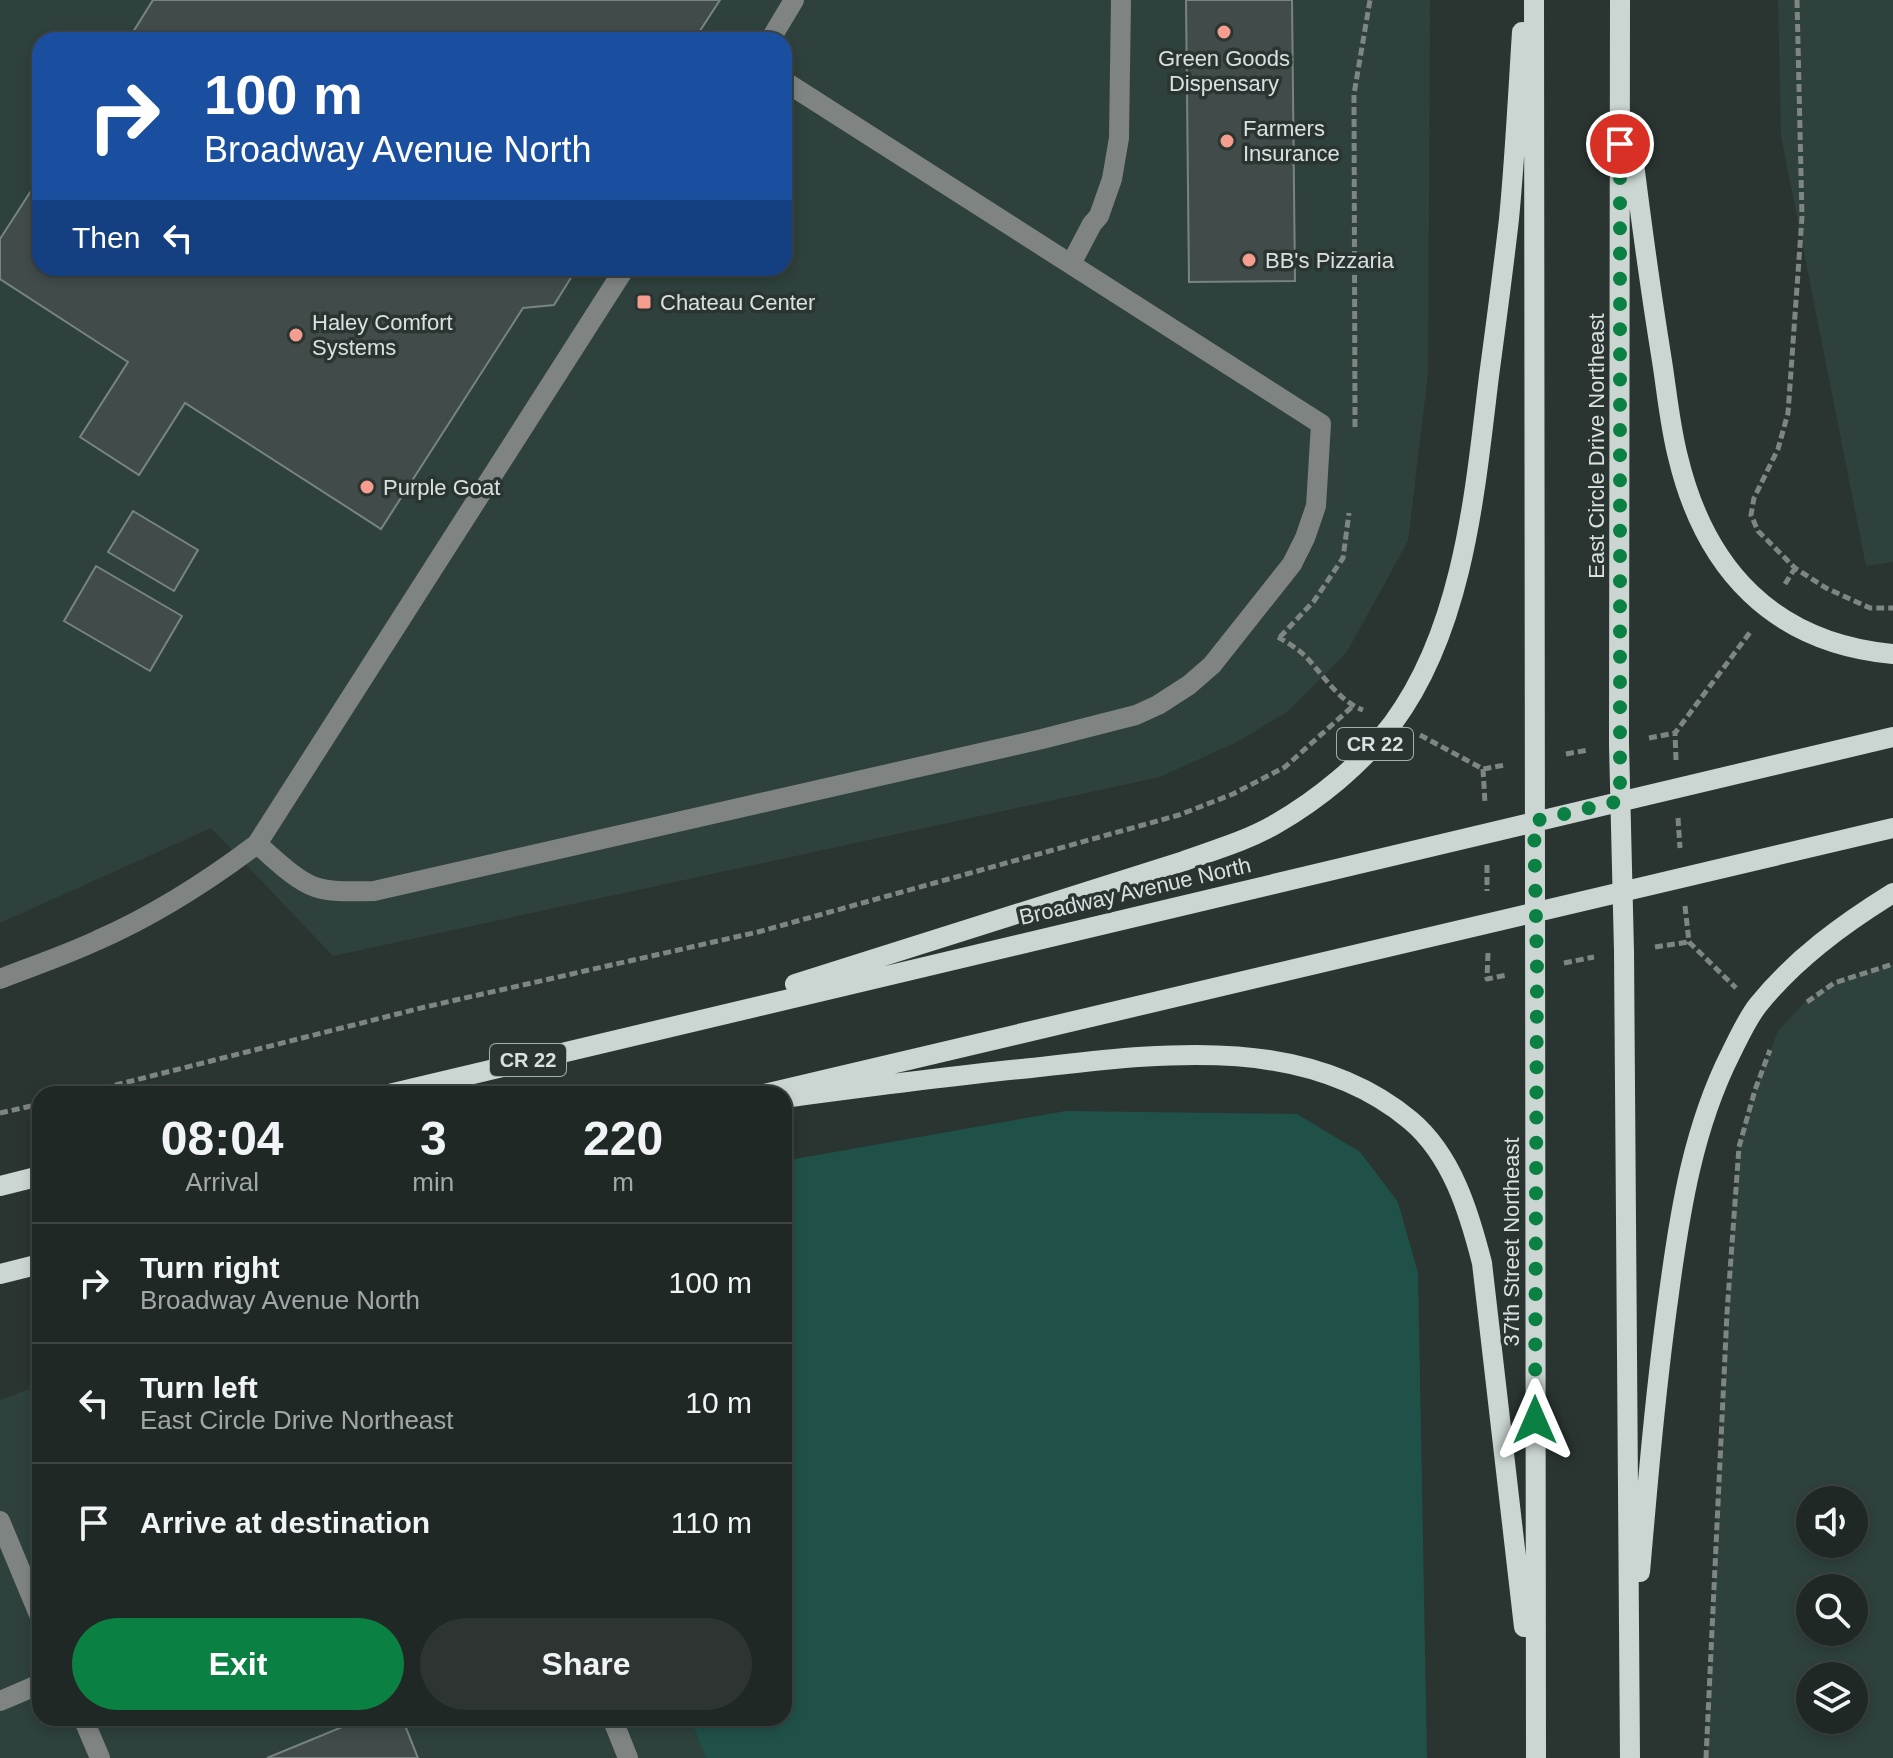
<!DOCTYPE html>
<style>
body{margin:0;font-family:Arial,sans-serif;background:#2d3432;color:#f1f3f6;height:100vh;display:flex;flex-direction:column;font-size:30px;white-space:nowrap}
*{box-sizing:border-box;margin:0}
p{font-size:26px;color:#a2a6a7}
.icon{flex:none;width:44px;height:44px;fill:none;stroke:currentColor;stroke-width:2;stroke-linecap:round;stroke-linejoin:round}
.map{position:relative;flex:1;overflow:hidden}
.drawer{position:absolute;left:32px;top:1086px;width:760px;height:640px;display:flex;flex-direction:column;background:#202826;border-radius:24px;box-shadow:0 4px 12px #0003,0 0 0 2px #3d4443}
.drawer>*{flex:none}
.hud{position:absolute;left:32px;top:32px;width:760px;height:244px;border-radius:24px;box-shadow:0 4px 12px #0003,0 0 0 2px #3d4443;background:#1a4fa0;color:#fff;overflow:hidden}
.buttons{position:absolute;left:1796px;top:1486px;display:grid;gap:16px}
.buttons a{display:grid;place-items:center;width:72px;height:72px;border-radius:50%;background:#202826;box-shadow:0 4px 12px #0003,0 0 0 2px #3d4443;font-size:40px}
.pin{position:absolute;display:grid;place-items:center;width:68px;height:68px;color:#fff;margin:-34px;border:4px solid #fff;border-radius:50%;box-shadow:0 2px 8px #0007}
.me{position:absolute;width:88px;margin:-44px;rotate:0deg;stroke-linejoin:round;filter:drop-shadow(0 0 6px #0008)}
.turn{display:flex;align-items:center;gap:28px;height:168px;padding:0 40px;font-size:36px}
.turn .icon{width:104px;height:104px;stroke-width:2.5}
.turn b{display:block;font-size:56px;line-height:68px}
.then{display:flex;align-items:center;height:76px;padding:0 40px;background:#0003;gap:16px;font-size:30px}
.eta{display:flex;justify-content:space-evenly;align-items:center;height:136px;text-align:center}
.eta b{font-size:48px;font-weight:700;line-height:56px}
.button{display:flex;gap:16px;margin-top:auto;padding:16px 40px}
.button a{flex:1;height:92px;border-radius:48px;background:#0b8043;color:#fff;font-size:32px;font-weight:700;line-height:92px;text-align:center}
.button a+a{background:#2d3432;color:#f1f3f6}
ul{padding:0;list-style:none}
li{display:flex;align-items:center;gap:24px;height:120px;padding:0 40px;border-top:2px solid #3d4443}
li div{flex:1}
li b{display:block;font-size:30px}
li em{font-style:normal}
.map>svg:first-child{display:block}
</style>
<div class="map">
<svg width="1893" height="1758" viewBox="0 0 1893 1758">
<rect width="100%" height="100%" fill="#2a3532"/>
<path fill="#2e413d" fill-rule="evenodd" d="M0 0H1430L1428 374 1408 541 1347 652 1287 712 1237 742 1160 777 333 956 211 828 0 923ZM40 40H784V268H40Z
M1778 0H1893V562L1866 566 1781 136Z
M1893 964V1758H1706L1727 1313 1739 1147 1755 1090 1778 1031 1803 1004 1834 983ZM1854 1500V1544H1810V1500ZM1810 1588H1854V1632H1810ZM1810 1676H1854V1720H1810Z
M40 1385V1718H690L706 1758H0V1400Z"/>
<path fill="#205148" d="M1066 1111 1297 1114 1360 1152 1398 1202 1418 1273 1427 1758H706L690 1718H784V1161Z"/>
<path fill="#414c4a" stroke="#778481" stroke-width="2" d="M153 0H720L694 40H128Z
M1186 0H1292L1295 281 1189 282Z
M40 177V268H577L554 305 523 308 381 529 185 403 139 475 80 437 128 362 0 279V239Z
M133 511 198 550 174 591 108 552Z
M96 566 182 616 150 671 64 621Z
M364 1718H402L418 1758H267Z"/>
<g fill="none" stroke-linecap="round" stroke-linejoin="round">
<path stroke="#7d8683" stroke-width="5" stroke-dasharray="8 4" stroke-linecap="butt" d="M1797 0 1802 217 1788 413 1778 449 1754 498 1751 515 1758 531 1795 568 1826 588 1870 608H1893
M1355 427 1354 94 1370 0
M1785 584 1795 568
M1278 637C1287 642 1298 649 1305 656 1324 675 1337 700 1363 710
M1280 637 1314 601 1343 558 1349 513
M1420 735 1483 769 1505 765
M1649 738 1675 733
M1566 754 1588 750
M1676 760 1675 733 1751 631
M1483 769 1485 803
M1678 818 1680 848
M1487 865V891
M1685 906 1689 942 1736 988
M1655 947 1689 942
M1488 953 1487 979 1507 975
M1564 963 1594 957
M1807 1002 1834 983 1893 964
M80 1094 425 1007 758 932 1179 815 1233 794 1285 767 1353 706
M0 1113 40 1104
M1706 1758 1727 1313 1739 1147 1755 1090 1770 1050"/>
<path stroke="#7f8483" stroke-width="20" d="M770 40 794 0
M1071 264 1092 224 1099 216 1112 179 1119 138 1121 0
M257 844C275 859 294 879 315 887 333 893 355 891 374 891L1042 739 1136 715 1158 705 1189 685 1212 665 1292 564 1305 538 1316 506 1321 424 784 81
M0 979C33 966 66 955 98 940 155 915 208 881 257 844L625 268
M0 1521 40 1617
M0 1701 40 1684
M83 1718 100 1758
M612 1718 628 1758"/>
<path stroke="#cbd6d3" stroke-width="20" d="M1534 0 1536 1758
M1620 0 1619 744 1624 951 1630 1758
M1631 139C1640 213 1650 287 1662 361 1667 393 1670 426 1678 457 1705 570 1774 643 1893 654
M795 984 1184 861C1214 850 1246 841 1274 825 1318 800 1362 764 1393 723 1464 627 1475 491 1489 376 1496 324 1503 272 1509 219 1515 157 1518 94 1522 32
M389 1094 1893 737
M764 1094 1893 828
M784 1098C866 1087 948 1076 1031 1068 1156 1054 1304 1032 1410 1120 1452 1155 1469 1212 1482 1263L1524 1627
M0 1186 40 1176
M0 1274 40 1264
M1640 1572C1648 1479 1656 1386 1669 1293 1680 1211 1693 1128 1731 1053 1739 1037 1747 1019 1758 1005 1795 959 1843 924 1893 893"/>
</g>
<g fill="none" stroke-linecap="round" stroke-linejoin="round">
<path stroke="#0b8043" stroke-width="14" stroke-dasharray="0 25.2" d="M1535 1420 1537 969 1534 821 1620 801V144"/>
</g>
<g fill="#f59d8f" stroke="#2a3532" stroke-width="3">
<circle cx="1224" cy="32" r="8"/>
<circle cx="1227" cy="141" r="8"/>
<circle cx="1249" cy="260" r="8"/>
<rect x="636" y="294" width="16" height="16" rx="4"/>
<circle cx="296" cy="335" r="8"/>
<circle cx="367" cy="487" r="8"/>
</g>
<g text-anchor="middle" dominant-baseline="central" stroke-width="7" stroke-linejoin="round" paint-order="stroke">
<g fill="#2a3532" stroke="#a5adab" stroke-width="2">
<rect x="1337" y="728" width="76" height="32" rx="6"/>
<rect x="490" y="1044" width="76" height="32" rx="6"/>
</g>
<g font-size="20" font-weight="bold" fill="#dae0df">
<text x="1375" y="744">CR 22</text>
<text x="528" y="1060">CR 22</text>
</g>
<g font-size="22" fill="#dae0df" stroke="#2a3532" text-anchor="start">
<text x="1224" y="58" text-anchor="middle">Green Goods<tspan x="1224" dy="25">Dispensary</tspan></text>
<text x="1243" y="128">Farmers<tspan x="1243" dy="25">Insurance</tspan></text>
<text x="1265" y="260">BB's Pizzaria</text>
<text x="660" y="302">Chateau Center</text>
<text x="312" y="322">Haley Comfort<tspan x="312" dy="25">Systems</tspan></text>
<text x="383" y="487">Purple Goat</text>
</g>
<g font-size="22" fill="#dae0df" stroke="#2a3532">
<text transform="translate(1596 446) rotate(-90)">East Circle Drive Northeast</text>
<text transform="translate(1135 891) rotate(-13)">Broadway Avenue North</text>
<text transform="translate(1511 1242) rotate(-90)">37th Street Northeast</text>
</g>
</g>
</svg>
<div class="buttons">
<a><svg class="icon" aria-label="sound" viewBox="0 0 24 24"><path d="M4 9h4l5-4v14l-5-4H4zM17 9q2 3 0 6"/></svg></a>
<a><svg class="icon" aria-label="search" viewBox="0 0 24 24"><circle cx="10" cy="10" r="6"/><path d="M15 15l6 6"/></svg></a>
<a><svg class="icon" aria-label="layers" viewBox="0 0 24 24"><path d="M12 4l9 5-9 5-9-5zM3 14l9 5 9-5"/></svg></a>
</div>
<div class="pin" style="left:1620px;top:144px;background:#d93025"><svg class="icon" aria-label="arrive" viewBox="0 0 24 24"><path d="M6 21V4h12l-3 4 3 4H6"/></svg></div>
<svg class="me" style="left:1535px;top:1420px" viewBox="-20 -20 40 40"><path d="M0-17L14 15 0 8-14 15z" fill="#0b8043" stroke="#fff" stroke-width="4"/></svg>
<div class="hud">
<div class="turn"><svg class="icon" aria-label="right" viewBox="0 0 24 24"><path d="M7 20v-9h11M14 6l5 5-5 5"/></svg><div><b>100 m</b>Broadway Avenue North</div></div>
<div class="then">Then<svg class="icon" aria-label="left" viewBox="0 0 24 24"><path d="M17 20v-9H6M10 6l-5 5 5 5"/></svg></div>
</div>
<section class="drawer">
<div class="eta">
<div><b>08:04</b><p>Arrival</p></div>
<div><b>3</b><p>min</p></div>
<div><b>220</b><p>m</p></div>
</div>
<ul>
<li><svg class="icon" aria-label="right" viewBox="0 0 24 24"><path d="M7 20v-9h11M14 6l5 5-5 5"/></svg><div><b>Turn right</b><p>Broadway Avenue North</p></div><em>100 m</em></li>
<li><svg class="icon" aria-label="left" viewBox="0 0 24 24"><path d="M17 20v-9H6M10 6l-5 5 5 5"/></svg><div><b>Turn left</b><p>East Circle Drive Northeast</p></div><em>10 m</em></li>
<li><svg class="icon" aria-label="arrive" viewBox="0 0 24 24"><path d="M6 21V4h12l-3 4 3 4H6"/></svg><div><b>Arrive at destination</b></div><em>110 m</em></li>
</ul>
<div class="button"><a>Exit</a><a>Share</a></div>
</section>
</div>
